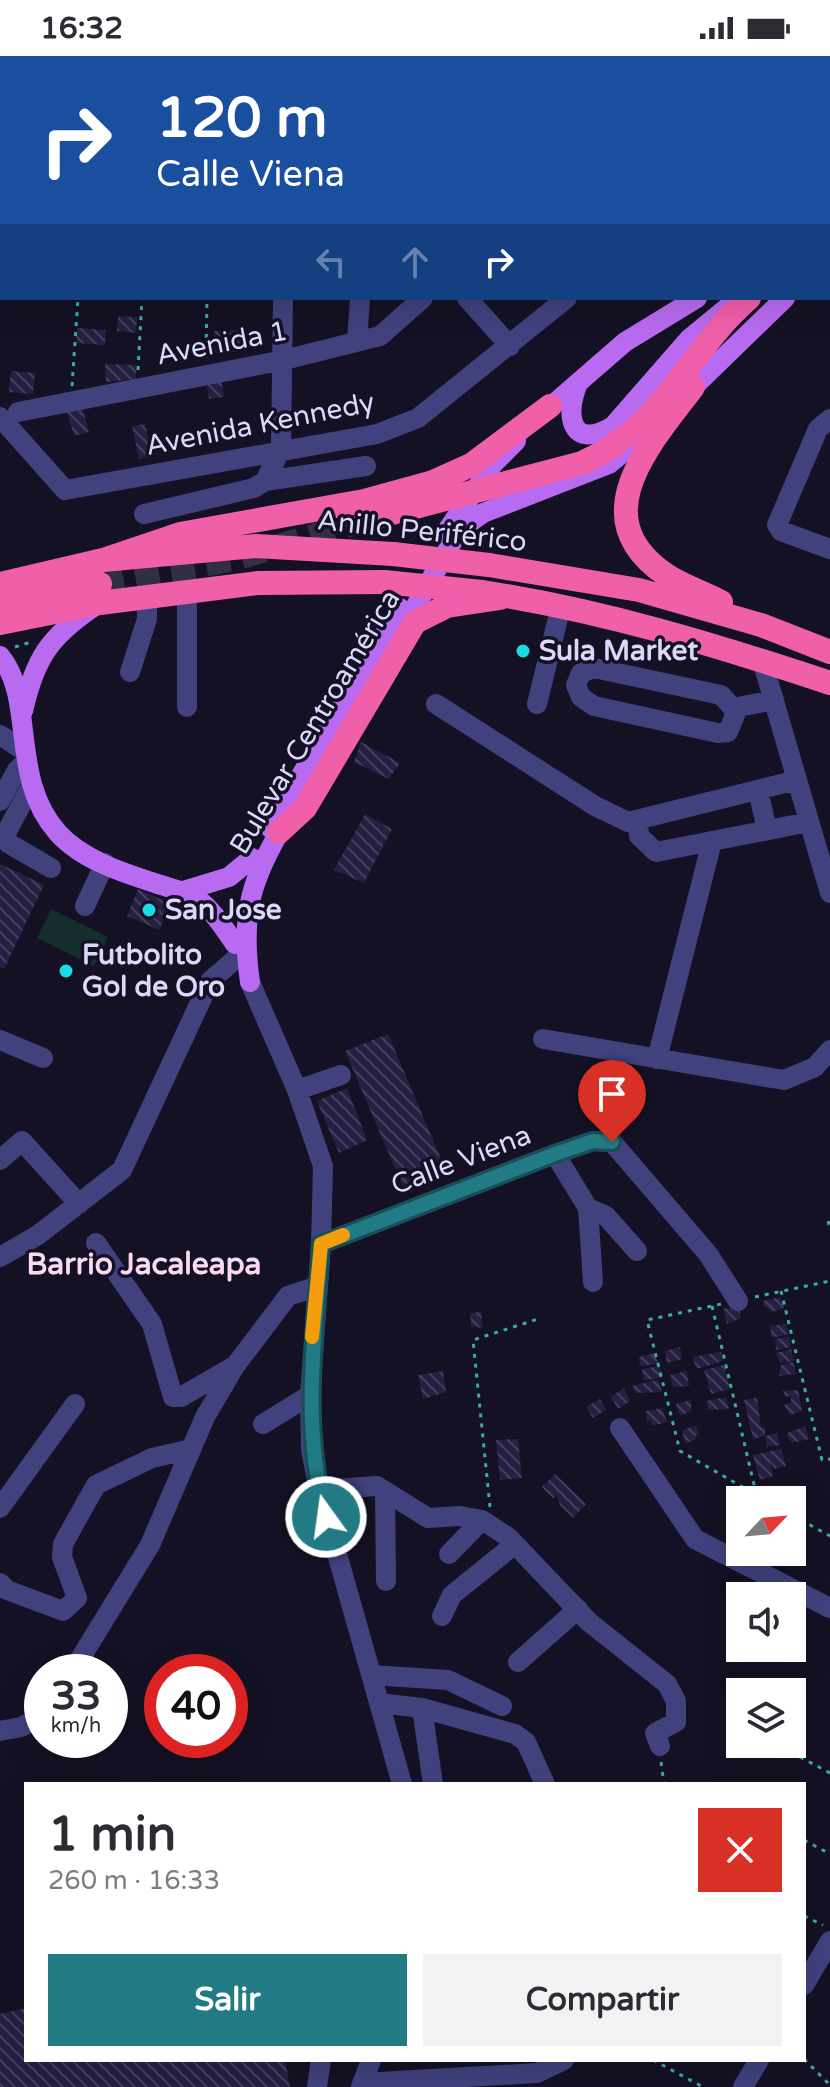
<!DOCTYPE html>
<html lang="es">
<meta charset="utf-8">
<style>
body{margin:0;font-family:"Varela Round",sans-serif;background:#f2f2f3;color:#2b2b33;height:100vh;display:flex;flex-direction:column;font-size:30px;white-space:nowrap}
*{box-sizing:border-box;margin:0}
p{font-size:26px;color:#7c7c81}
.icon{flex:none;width:44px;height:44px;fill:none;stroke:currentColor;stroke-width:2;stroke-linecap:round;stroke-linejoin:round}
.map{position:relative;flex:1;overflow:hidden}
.side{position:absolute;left:24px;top:1726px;width:782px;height:280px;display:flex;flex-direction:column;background:#fff;border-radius:0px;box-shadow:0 8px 32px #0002}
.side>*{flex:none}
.banner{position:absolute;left:0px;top:0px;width:830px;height:244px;box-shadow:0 8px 32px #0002;background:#1a4fa0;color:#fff;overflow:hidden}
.needle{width:52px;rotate:64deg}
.controls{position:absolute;left:726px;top:1430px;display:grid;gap:16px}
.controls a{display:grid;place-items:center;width:80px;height:80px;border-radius:0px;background:#fff;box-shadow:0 8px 32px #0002;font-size:40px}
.speed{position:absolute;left:24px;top:1598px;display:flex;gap:16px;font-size:40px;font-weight:700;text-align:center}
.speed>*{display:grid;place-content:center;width:104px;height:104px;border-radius:50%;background:#fff;box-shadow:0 8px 32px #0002;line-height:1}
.speed small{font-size:20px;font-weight:400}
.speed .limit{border:12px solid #d22;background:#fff;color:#111}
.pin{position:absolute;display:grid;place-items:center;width:68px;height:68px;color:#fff;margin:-82px -34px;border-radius:50% 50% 50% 0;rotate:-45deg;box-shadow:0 0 8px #0007}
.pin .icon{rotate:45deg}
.me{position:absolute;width:88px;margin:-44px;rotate:346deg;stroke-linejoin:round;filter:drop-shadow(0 0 6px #0008)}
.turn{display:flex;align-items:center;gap:28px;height:168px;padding:0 24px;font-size:36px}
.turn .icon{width:104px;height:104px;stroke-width:2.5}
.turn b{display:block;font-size:56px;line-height:68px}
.lanes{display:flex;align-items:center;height:76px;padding:0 24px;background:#0003;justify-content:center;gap:40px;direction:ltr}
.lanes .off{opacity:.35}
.round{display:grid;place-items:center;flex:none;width:84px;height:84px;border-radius:0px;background:#f2f2f3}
.headline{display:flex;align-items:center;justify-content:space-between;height:136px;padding:0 24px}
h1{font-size:48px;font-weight:700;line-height:60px}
.cta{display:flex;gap:16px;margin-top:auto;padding:16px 24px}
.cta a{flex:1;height:92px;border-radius:0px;background:#227b84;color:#fff;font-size:32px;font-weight:700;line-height:92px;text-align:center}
.cta a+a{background:#f2f2f3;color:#2b2b33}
.status{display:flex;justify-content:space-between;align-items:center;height:56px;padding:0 40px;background:#fff;direction:ltr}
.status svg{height:22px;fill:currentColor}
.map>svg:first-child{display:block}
</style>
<div class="status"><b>16:32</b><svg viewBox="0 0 49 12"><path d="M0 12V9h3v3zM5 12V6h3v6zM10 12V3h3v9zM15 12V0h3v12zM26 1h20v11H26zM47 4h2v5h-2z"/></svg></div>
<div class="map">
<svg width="830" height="2031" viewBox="0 0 830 2031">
<defs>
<pattern id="building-back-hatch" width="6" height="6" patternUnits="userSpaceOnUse" patternTransform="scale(2)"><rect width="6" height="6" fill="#251f43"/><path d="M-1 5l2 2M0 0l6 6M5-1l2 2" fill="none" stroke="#443f5f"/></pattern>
</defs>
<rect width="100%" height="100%" fill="#141124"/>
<path fill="#152d2c" d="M51 853 108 881 94 910 37 882Z"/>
<path fill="url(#building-back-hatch)" d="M118 260 137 261 136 277 117 275Z
M77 272 106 274 105 289 76 287Z
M240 274V296H215L214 275Z
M105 308 136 309V323L106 326Z
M11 315 35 317 33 338 9 336Z
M221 320 224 341 209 343 206 322Z
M82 351 89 376 74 380 67 355Z
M145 368 152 401 139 403 132 370Z
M361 686 400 707 389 723 354 706Z
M365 758 392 773 364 827 334 814Z
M0 808 44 829 4 913 0 911Z
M138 833 171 848 159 874 127 860Z
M388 978 447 1117 406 1138 345 995Z
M347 1032 367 1084 339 1097 317 1045Z
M780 1241 784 1252 772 1256 763 1249V1245Z
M739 1250 741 1262 727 1268 723 1253Z
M481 1256 483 1272 471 1270 470 1257Z
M786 1268 789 1278 772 1282 770 1270Z
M789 1281 791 1291 776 1294 775 1283Z
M680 1291 682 1303 667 1307 665 1295Z
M791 1293 794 1305 780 1307 776 1297Z
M721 1296 723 1305 696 1313 693 1301Z
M655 1297 658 1308 640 1310 639 1301Z
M793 1306 796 1318 779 1320 781 1309Z
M724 1309 730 1333 711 1338 704 1314Z
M660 1310 662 1321 644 1325 642 1313Z
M443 1315 446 1336 423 1343 418 1319Z
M687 1315 689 1330 673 1331 670 1319Z
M658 1324 662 1336 635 1337 632 1330Z
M624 1332 630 1345 618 1353 611 1341Z
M798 1334 802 1355 790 1359 784 1349 791 1346V1340L785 1341 783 1335Z
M726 1341 729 1353 708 1354 706 1345Z
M757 1342 761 1371H765V1380L777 1377 780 1389 767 1391 765 1380 753 1383 744 1344Z
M600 1343 606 1354 593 1362 586 1351Z
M691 1344V1356L680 1359 676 1348Z
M662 1352 667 1366 652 1370 650 1364 647 1366 645 1355Z
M696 1370 699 1378 695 1380 696 1384 685 1387 682 1374Z
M805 1370 809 1383 791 1387 787 1377Z
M518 1383 522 1422 500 1424 496 1384Z
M781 1393 786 1410 774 1413 771 1406 773 1420 760 1424 753 1399Z
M555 1418 586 1448 573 1462 560 1449 557 1439 553 1442 542 1431Z
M26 1952V2004H285L290 2031H0V1958Z"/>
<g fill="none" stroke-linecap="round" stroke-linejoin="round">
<path stroke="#322f44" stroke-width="24" stroke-dasharray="24 12" stroke-linecap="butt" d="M100 528 235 503 366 464"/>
<path stroke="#3baca0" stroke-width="3" stroke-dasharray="4 6" stroke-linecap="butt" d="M206 302 207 242
M138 314 142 242
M72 330 78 242
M15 591 31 586
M828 1165 830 1173
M781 1235 822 1404 830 1403
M755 1241 830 1225
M721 1248 647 1264 680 1395 765 1444
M712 1250 756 1437
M490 1451 473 1284 541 1262
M792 1459 830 1480
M800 1701 830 1717
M661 1706 664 1728
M804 1784 830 1798
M804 1860 823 1869
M804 2003 830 2029
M653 2004 703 2031"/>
<path stroke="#41417e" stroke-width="20" d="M97 0V2
M159 0V2
M230 0V2
M295 0V2
M369 0V2
M436 0V2
M501 0V2
M568 0V2
M708 0V2
M647 2V0
M0 176 2 177
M467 242 510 290
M357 286 360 242
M18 356 284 304 380 280 423 242
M0 361 65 434 377 378 418 362 567 242
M830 363 818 373 777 469 781 475 830 493
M265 425 366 410
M144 458 254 432 265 425 281 393 283 242
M762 604 830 837
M594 612 721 639 733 652 735 659 728 676 718 677 594 650 581 641 576 629 581 617Z
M130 616 147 563V540
M436 648 595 750 628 766 797 724
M537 648 561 550
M187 651V535
M733 652 774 644
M0 679 23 694
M32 729 6 777 8 787 51 812
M758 734 767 774
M0 745 17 714 25 707
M638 766 639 780 656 796 809 766
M85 850 105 807
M250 926 297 1034 323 1110 321 1188 310 1339 311 1394 319 1434 402 1728
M543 983 784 1024 815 1011 830 994
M0 984 43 1002
M657 1003 712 785
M297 1034 341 1019
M555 1098 588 1152 593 1226
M0 1104 22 1085 79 1148
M588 1152 606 1160 637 1195
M96 1187 152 1268 173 1341H181L231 1312
M321 1188 555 1098 593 1085 612 1086 708 1198 738 1245
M0 1201 38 1179 122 1114 210 925 239 900
M263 1368 310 1339
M620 1372 695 1483 830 1552
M319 1434 377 1430 428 1462 460 1460 482 1464 508 1481 589 1566 667 1628 676 1645V1666L655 1677 660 1690
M385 1435 386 1525
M0 1452 75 1348
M449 1498 482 1464
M0 1527 7 1534 63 1555 77 1542 62 1501 63 1488 96 1429 152 1402 191 1393
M442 1560 452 1539 515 1488
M518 1606 578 1553
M72 1616 150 1489 205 1361 235 1310 288 1240 318 1230
M371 1619 448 1624 502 1650
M379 1647 422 1652 515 1678 526 1686 545 1728
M422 1652 433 1728
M0 1675 21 1671 42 1661
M804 1929 830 1885
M362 2027 537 2017 564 2004
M317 2031 321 2004
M361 2031 371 2004
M743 2031 759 2004"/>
<path stroke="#b86af0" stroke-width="20" d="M828 172 830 171
M828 208 830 206
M578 327C564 360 571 395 613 370L689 283 734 246
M682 342 785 242
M541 359 625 286 697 242
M446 476 493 408 516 385
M401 576 459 474 483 457 609 408 657 368
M0 600C36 643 9 723 58 777 83 805 127 818 161 829 173 833 185 835 196 842 212 853 224 872 235 888
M23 655C35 602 50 580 95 550
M270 772 400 552
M183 835 229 821 252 802
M250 926C240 857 251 822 287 763"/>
<path stroke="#ef5faa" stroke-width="24" d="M828 186 830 185
M693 331C651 387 581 461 666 519 682 530 703 536 721 546
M103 504 180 478 364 445 433 426 471 409 550 350
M489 509 639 534 761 569 830 596
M0 528 103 504 256 490 393 498
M482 536C601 554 716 589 830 627
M0 547 100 528
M0 567 100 547 258 527 384 526
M279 776 305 752 415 566 447 550 500 542"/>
<path stroke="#ef5faa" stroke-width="24" d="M366 464 582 407C666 369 686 297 749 242
M393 498 489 509
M384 526 482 536"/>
</g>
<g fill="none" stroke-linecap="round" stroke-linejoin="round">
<defs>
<path id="route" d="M326 1461C301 1369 315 1281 321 1188L555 1098 593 1085 612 1086"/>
</defs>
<use href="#route" stroke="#165056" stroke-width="20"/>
<use href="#route" stroke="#227b84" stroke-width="14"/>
<path stroke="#f59e0b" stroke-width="14" d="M312 1281 321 1188 343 1179"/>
</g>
<g fill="#17dce8" stroke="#141124" stroke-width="3">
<circle cx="523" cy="595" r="8"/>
<circle cx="149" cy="854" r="8"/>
<circle cx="66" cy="915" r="8"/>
</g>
<g text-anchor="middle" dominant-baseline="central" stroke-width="7" stroke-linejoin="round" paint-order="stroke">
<g font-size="28" fill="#dbd8fb" stroke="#141124">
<text transform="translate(222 287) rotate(-11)">Avenida 1</text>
<text transform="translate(260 368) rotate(-11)">Avenida Kennedy</text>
<text transform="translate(422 475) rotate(6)">Anillo Periférico</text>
<text transform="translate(315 666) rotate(-59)">Bulevar Centroamérica</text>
<text transform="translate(461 1104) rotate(-21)">Calle Viena</text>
</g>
<g font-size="28" font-weight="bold" fill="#dbd8fb" stroke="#141124" text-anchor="start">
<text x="539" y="595">Sula Market</text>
<text x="165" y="854">San Jose</text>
<text x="82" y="899">Futbolito<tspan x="82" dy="32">Gol de Oro</tspan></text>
</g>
<g font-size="30" font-weight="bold" fill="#fbdaf1" stroke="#141124">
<text x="144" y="1208">Barrio Jacaleapa</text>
</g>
</g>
</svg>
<div class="controls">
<a><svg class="needle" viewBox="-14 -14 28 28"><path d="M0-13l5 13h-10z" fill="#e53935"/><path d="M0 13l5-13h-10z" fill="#7c7c81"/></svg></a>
<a><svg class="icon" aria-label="sound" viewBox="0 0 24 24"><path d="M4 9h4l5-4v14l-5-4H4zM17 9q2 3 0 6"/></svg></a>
<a><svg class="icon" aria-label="layers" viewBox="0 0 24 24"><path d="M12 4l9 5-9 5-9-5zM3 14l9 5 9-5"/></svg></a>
</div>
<div class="speed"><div>33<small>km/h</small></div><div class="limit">40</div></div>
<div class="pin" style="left:612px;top:1086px;background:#d93025"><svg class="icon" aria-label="arrive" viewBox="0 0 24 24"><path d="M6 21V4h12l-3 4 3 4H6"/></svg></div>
<svg class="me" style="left:326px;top:1461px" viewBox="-20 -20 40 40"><circle r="17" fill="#227b84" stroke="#fff" stroke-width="3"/><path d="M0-11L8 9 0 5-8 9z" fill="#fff"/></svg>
<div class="banner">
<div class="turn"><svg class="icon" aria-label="right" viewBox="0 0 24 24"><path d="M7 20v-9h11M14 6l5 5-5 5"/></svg><div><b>120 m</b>Calle Viena</div></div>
<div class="lanes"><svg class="icon off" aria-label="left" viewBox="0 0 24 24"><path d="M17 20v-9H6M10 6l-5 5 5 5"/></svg><svg class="icon off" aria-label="ahead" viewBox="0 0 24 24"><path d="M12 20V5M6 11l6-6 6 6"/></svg><svg class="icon" aria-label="right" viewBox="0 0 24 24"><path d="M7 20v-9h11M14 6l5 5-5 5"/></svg></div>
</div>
<section class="side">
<div class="headline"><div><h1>1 min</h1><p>260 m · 16:33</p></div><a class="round" style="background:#d93025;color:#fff"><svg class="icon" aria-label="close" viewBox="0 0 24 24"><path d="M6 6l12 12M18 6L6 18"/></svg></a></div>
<div class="cta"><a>Salir</a><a>Compartir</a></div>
</section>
</div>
